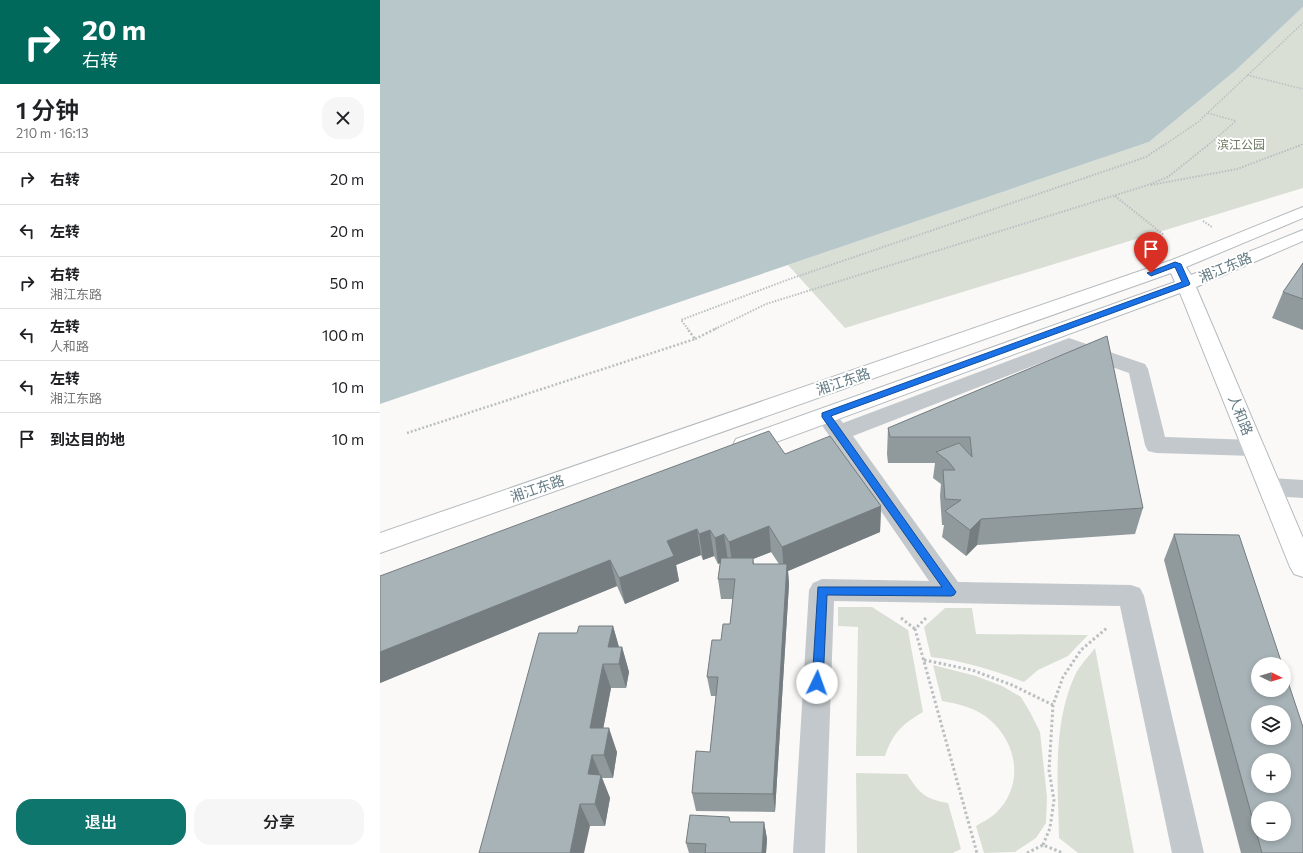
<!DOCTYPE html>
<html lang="zh">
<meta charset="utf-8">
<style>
body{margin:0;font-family:Commissioner,"Noto Sans SC",sans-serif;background:#f6f6f6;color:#202124;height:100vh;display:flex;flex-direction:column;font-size:15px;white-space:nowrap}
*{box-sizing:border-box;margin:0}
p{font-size:13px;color:#757577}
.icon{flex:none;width:22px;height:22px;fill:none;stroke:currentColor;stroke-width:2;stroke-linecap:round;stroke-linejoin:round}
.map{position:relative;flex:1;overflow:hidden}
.panel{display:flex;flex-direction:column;background:#fff;width:380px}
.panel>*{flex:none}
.hud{background:#00695c;color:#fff;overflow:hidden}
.needle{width:26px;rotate:95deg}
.controls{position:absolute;left:871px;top:657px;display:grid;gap:8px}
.controls a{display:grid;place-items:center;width:40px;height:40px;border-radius:50%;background:#fff;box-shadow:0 2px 6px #0003;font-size:20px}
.pin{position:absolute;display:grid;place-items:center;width:34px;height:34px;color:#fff;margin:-41px -17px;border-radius:50% 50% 50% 0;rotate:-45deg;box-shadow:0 0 4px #0007}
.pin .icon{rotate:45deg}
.me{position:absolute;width:44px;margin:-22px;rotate:3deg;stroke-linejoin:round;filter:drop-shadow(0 0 3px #0008)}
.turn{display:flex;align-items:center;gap:14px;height:84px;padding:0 16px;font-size:18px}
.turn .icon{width:52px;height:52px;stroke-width:2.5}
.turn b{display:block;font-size:28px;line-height:34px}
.round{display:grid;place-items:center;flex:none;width:42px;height:42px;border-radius:16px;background:#f6f6f6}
.head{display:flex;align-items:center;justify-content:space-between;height:68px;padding:0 16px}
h1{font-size:24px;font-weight:600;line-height:30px}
.action{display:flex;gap:8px;margin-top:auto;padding:8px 16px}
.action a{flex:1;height:46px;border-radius:16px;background:#0f766e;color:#fff;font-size:16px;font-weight:600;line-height:46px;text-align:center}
.action a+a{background:#f6f6f6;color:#202124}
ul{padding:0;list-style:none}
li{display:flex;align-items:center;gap:12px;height:52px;padding:0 16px;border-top:1px solid #e0e0e0}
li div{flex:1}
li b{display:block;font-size:15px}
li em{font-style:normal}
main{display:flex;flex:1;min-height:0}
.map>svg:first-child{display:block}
</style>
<main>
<section class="panel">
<div class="hud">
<div class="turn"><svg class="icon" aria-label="right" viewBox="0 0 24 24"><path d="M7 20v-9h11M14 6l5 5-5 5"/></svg><div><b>20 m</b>右转</div></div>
</div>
<div class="head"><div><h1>1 分钟</h1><p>210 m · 16:13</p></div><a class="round"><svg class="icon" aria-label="close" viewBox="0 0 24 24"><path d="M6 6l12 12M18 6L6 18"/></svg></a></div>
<ul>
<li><svg class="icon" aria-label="right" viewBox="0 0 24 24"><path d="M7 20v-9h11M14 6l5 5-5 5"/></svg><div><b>右转</b></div><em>20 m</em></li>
<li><svg class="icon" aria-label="left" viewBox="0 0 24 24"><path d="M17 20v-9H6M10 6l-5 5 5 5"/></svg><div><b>左转</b></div><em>20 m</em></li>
<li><svg class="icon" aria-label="right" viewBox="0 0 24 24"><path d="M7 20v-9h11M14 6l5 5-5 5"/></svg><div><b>右转</b><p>湘江东路</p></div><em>50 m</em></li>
<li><svg class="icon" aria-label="left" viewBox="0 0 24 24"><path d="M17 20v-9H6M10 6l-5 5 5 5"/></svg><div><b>左转</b><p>人和路</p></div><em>100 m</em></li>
<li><svg class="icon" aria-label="left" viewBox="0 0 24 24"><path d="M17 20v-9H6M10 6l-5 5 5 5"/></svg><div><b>左转</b><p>湘江东路</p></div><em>10 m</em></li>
<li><svg class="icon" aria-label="arrive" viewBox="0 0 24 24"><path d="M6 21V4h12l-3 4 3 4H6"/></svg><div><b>到达目的地</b></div><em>10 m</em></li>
</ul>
<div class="action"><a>退出</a><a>分享</a></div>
</section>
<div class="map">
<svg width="923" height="853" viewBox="0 0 923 853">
<rect width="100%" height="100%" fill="#faf9f7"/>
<path fill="#dadfd6" d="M923 7V188L465 328 408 265 769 142 855 71Z
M458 607H492L528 630 543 712C523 724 513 732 505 756H476L478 627 458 626Z
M565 608H592L596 634 708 635 688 656 658 670 644 682C613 670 584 661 551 657L544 627Z
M715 648 754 853H698L679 838C678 785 672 725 695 675 700 665 709 656 715 648Z
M553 665 596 676 622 686 641 697 650 712 660 732 667 797 666 823 656 838 635 852 604 853 596 826C602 822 611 818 616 813 644 786 638 744 610 720 597 708 579 704 562 701Z
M476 773 527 774C540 794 545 799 568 803L581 849 573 853H477Z"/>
<path fill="#b8c8ca" d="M0 0H923V7L855 71 769 142 0 404Z"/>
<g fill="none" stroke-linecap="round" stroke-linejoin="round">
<defs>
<path id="major" d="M923 207V218L806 267 811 275 923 230V241L816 287 923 538V577L914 574 910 567 800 293 372 451 364 453 356 451 353 445 356 439 795 282 791 273 0 553V533L792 260Z"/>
</defs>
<use href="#major" stroke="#b4babe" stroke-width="2"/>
<path stroke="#babfc1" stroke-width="1.5" stroke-dasharray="1.5 1.5" stroke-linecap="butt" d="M867 75 923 89
M783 146 818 122 923 23
M827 146 856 121 828 113
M918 146 923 144"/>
<path stroke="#babfc1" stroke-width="2" stroke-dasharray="1.5 1.5" stroke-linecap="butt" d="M771 185 857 169 921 145
M735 196 784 235
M823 221 832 227
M308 329 301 320 407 280 766 157 784 145
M335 329 386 304 765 186 788 177 828 145"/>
<path stroke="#babfc1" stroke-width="2.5" stroke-dasharray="2 2" stroke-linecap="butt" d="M315 339 337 328
M27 433 315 339 307 328"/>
<path stroke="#babfc1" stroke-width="3" stroke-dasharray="2.5 2.5" stroke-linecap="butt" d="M521 618 535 629
M546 618 535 629 597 853
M544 660 592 670 632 685 673 705
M663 845 670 828 674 800 669 770 673 705 683 677 701 650 728 627
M647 853 663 845 683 853"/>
<path fill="#c2c8cb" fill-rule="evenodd" d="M689 338 765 364 768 369 785 437 874 440 882 442 885 448 882 454 874 456 776 453 768 451 765 445 749 373 689 352 473 436 578 582 751 585 760 588 764 596 824 853H792L740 606 454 601 445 853H413L429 590 433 583 442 579 549 581 439 421 442 416C452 413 457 414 463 423Z
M891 478 923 480V498L891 496 883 493 879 487 883 481Z"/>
<use href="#major" fill="#fff" fill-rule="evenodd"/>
</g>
<path fill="#909a9d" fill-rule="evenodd" d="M923 263V330L892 318 903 292Z
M727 336 763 508 755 534 597 545 586 556 562 537 564 525H562L560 496 561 484 553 478 555 463H508L507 454 508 428Z
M405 454 501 506 500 532 408 571 409 584 395 812 316 811 312 793 330 752 336 696H331L327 677 341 640 350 624 353 599H341L338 579 340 563 338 564 334 556 323 560 321 555 296 565 299 581 245 604 237 586 0 683V576ZM391 552 399 564H374L373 559Z
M794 534 923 853H861L784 560Z
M233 626 239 647H242L249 672 246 688H231L223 728 237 752 233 778H222L230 798 225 826H210L99 853Z
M350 822H384L387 839 386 853H309L306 843Z"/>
<path fill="#757d80" d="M501 506 500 532 408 571 409 584 395 812 393 794 404 573 402 547Z
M601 519 597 545 586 556 590 530Z
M389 526 391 552 373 559 375 578 353 568 349 542Z
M317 529 321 555 296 565 299 581 245 604 239 578 287 541Z
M330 530 334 556 323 560 319 534Z
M344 534 348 560 338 564 335 538Z
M230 560 237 586 0 683V652Z
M233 626 240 651 228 647Z
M242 647 249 672 246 688 239 664Z
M223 664 231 688 219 751 210 728Z
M229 728 237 752 233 778 224 755Z
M212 755 221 777V775L230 798 225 826 215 804 208 774Z
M200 804 210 826 204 853H190Z
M384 822 387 839 386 853H382Z"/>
<path fill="#a7b3b7" stroke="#757d80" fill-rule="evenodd" d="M923 263V299L903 292Z
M727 336 763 508 601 519 590 530 565 511 581 500 565 499 563 470H575L568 461 556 452 579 443 592 457 590 437H510L508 428Z
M389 431 405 454 450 436 501 506 402 547 389 526 349 542 344 534 335 538 330 530 319 534 317 529 287 541 294 556 239 578 230 560 0 652V576Z
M794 534 859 535 902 664H878V690H904V670L923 727V853H882ZM878 712H904V738H878ZM878 760H904V786H878ZM878 808H904V834H878Z
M341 558H373V564H407L393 794 312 793 316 751 330 752 338 677H327L332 640H341L343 624H350L355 579H338Z
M199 626H233L228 647H242L239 664H223L210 728H229L224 755H212L208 774 221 775 215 804H200L190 853H99L159 633H197Z
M310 815 349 817 350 822H384L382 853H325L326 844 306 843Z"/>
<path fill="#1a73e8" stroke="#114b97" d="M795 262 801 264 810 284 809 285 451 416 576 592 574 595 571 596 447 595 443 683 441 687 437 688 433 687 432 683 438 587H562L442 417V413L802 282 795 267 771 276 767 273Z"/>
<g text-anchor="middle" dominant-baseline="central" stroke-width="4" stroke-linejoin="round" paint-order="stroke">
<g font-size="12" fill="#6b7a63" stroke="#fff">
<text x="861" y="144">滨江公园</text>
</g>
<g font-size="14" fill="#647a83" stroke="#fff">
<text transform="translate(845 267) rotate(-23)">湘江东路</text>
<text transform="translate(463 381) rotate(-19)">湘江东路</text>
<text transform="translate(861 415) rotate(68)">人和路</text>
<text transform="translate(157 488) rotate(-19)">湘江东路</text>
</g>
</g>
</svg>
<div class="controls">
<a><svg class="needle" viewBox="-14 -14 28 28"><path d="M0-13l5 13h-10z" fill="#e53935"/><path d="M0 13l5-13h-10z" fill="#757577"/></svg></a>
<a><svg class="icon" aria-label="layers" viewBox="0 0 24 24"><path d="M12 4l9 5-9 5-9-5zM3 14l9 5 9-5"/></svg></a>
<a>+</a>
<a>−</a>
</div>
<div class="pin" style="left:771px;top:273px;background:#d93025"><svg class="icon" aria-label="arrive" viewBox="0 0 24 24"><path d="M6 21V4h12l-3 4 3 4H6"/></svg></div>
<svg class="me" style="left:437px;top:683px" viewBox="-20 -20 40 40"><circle r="19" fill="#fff"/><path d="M0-13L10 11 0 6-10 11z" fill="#1a73e8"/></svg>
</div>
</main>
